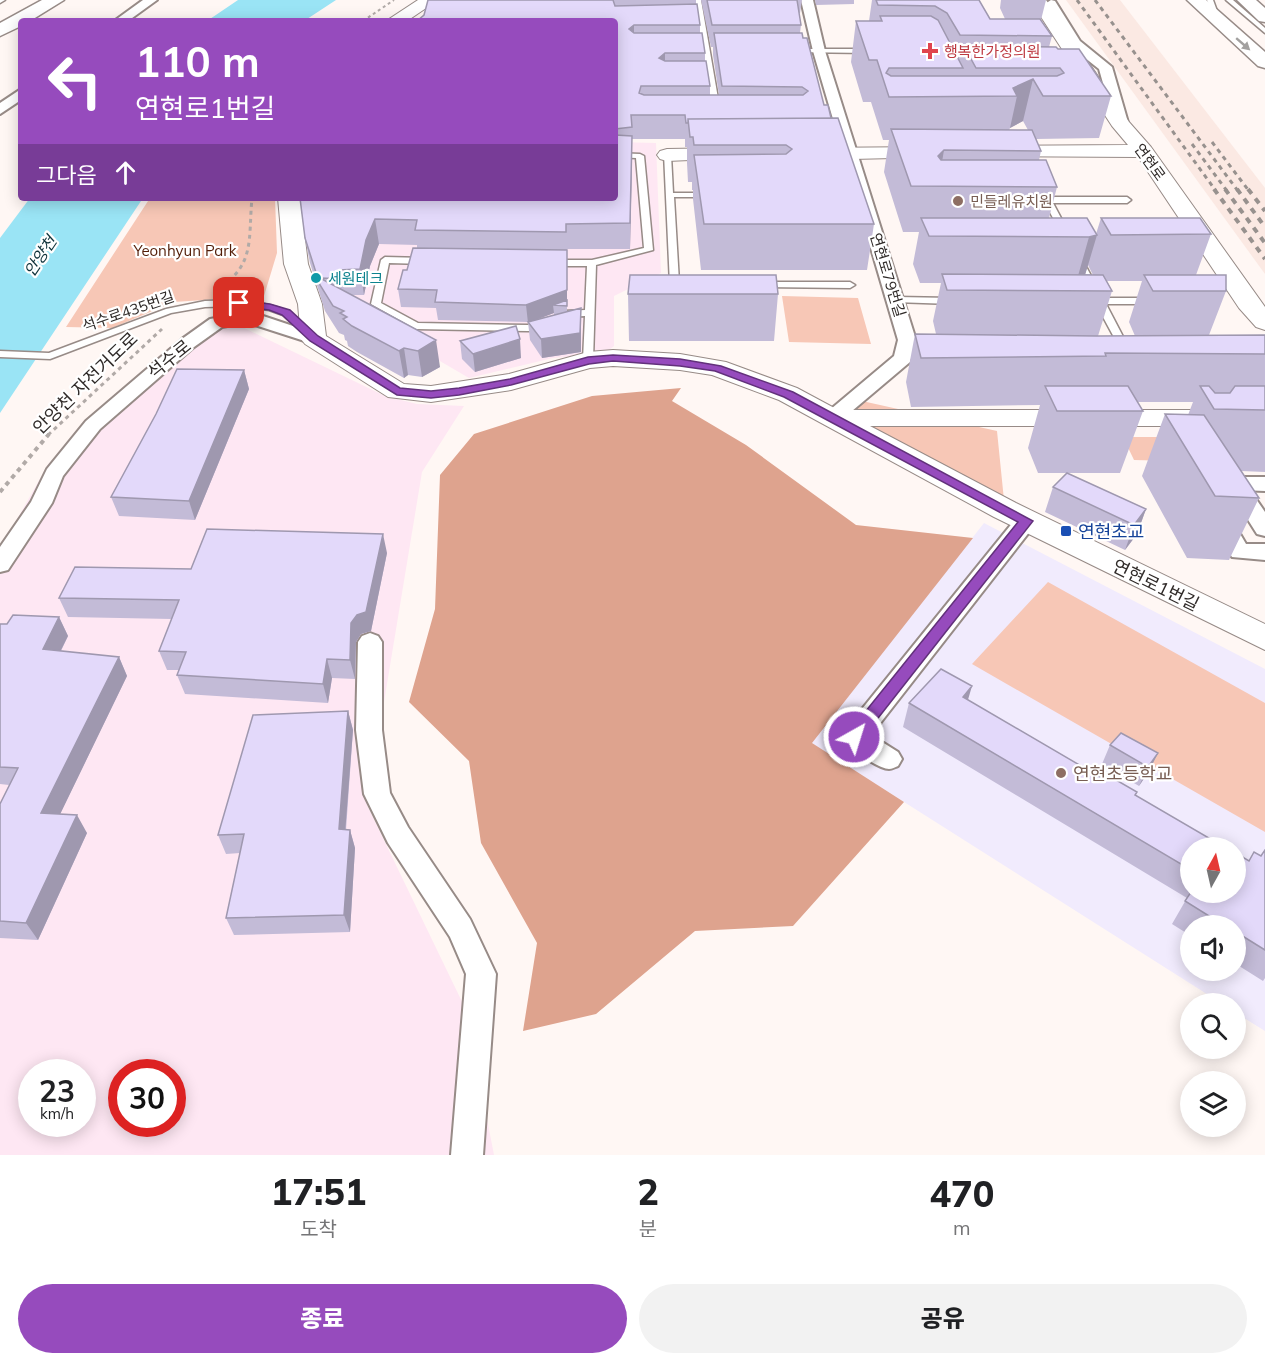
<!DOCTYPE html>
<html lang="ko">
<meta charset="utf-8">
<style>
body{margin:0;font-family:Mulish,"Noto Sans KR",sans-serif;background:#f2f2f2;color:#202124;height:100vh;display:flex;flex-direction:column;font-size:22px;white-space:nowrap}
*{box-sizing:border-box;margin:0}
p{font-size:20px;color:#757577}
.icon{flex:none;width:33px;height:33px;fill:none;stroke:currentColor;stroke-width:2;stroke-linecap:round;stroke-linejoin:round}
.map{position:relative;height:1155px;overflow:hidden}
.details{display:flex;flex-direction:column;background:#fff;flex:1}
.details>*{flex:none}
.guide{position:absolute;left:18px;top:18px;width:600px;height:183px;border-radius:6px;box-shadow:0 3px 15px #0003;background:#964bbd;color:#fff;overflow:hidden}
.needle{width:39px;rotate:8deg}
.tools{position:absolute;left:1180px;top:837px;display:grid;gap:12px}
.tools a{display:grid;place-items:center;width:66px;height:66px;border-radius:50%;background:#fff;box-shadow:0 3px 15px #0003;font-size:30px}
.speed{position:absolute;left:18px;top:1059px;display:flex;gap:12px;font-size:30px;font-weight:700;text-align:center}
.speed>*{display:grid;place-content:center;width:78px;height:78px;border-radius:50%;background:#fff;box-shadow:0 3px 15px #0003;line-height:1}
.speed small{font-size:15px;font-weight:400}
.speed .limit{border:9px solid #d22;background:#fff;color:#111}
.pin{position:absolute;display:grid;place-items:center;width:51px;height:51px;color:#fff;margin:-26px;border-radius:12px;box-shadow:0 3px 9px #0006}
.me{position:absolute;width:66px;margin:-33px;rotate:39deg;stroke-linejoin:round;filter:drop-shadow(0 0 4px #0008)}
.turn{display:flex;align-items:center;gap:21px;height:126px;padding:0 18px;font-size:27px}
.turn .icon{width:78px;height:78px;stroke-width:2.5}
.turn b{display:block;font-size:42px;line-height:51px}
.then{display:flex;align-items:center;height:57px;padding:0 18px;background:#0003;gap:12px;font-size:22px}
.eta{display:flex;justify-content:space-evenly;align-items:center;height:102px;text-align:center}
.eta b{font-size:36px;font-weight:800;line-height:42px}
.cta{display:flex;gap:12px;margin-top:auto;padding:12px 18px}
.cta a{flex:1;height:69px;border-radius:36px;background:#964bbd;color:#fff;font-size:24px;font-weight:800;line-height:69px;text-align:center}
.cta a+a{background:#f2f2f2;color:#202124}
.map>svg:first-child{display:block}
</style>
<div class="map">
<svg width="1265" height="1155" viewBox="0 0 1265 1155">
<rect width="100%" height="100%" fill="#fff7f4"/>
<path fill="#fbe9e3" d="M1066 0H1120L1265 188V274Z"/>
<path fill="#fee7f3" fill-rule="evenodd" d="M615 142 656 143 661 273 614 296V346L604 354 553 358 469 378 361 315 322 269 333 198H615Z
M236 324 385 396 417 404 464 406 422 472 367 805 466 1010 494 1155H0V549L49 463 208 332ZM32 1072H82V1124H32ZM122 1072H172V1124H122Z"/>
<path fill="#f1ebfd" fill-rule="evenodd" d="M984 523 1265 669V1031L1236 1013V1004L1221 1003 811 743ZM1191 848H1236V892H1191ZM1191 926H1236V970H1191Z"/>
<path fill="#f7c7b6" d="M150 198H275L277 253 264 296 174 302 112 328 66 327Z
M782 296 858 298 871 344 789 342Z
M853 399 997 431 1005 510 832 418Z
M1123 437H1161L1175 461 1134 460Z
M1048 582 1265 703V832L972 664Z"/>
<path fill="#dea38e" d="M681 388 672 401 746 445 856 525 973 538 812 743 904 802 793 926 695 931 596 1014 523 1031 537 943 481 843 469 761 409 702 435 609 440 475 474 434 592 396Z"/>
<path fill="#9ae4f5" d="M238 0H336L304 21H207Z
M30 198H143L0 413V238Z"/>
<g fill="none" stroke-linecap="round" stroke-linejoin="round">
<defs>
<path id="lane" d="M0 0H5L0 3Z
M695 0H701L720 110 716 112 712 110Z
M1207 0H1213L1221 22 1216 21Z
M1226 0H1233L1265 28V33Z
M796 49H868L871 51 868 53 794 52 793 51Z
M615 153 640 154 644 156 653 250 596 265 593 360 588 363 583 360 585 316 565 317 560 314 565 311 585 310 587 266H551L547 263 551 260H592L644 248 636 158 615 157Z
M664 153 671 155 673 193H707L711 195 707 197H674L679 282 686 285 681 288 672 287 670 285Z
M1039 197H1127L1131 200 1127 203H1053L1069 233 1065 236 1061 233 1045 203 1035 200Z
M1078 256 1082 259 1103 298H1150L1155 301 1150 304H1106L1130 350 1128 352H1122L1096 304 1088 301 1094 298 1074 259Z
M385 257 425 258 429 261 425 264 389 263 381 303 418 323 528 325 543 319 548 322 529 331 416 329 371 304 381 260Z
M762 282H850L855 285 850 288 759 287 757 285Z
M897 297 952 298 957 301 952 304 894 302V298Z
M239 300C276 305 290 307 316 336L314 338H308L283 315 269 310 239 306 205 307 171 313 50 359 0 357V351L49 353 166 309 205 301Z"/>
<path id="street" d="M143 0H157L128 21H114Z
M801 0H813L825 51 916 340 910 362 839 422H825L822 418 825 414 894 356 898 340 813 51Z
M1051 0 1055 1 1080 41 1112 67 1129 126 1127 129H1117L1115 126 1099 69 1070 46 1045 4Z
M21 89V100L0 114V103Z
M238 314 263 316 320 335 323 339 314 344 255 325 238 324 222 327 194 347 100 429 63 476 52 503 8 570 0 572V547L31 502 47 469 86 421 182 339 210 319Z
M1219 477H1265V491L1212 489 1209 484 1212 479Z
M1249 497 1256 499 1265 512V536L1257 534 1238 504 1242 499Z
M1221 513 1229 515 1246 544H1265V560L1232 557 1210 520 1213 515Z
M1026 514 1034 516 1037 521 1034 526 871 735 898 752 902 759 898 766C895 767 892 769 889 769 878 769 846 746 841 737L845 730 1018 516Z
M370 633 378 636 382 642V730L390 793 408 827 470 919 496 974 483 1155H451L466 974 450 937 388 843 364 794 356 730 358 642 362 636Z"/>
<path id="secondary" d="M418 0H438L407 21H386Z
M1030 0H1046L1129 122 1151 147 1265 307V330L1256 327 1239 308 1138 157 991 156 988 152 991 148 998 146 1128 145 1112 126Z
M930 147 937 149 940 153 937 157 809 160 802 158 799 154 802 150 809 148Z
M729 148 736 150 739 154 736 158 667 161 660 159 657 155 660 151 667 149Z
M278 198H300L308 264 322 304 326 336 404 384 431 386 509 374 588 352 613 350 680 354 726 362 797 388 838 410H1265V426H870L1016 503 1265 624V650L994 517 779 400 712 375 680 370 613 366 590 368 511 390 431 402 388 397 305 344 301 339 298 304 284 264Z"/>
<path id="primary" d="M1187 0H1206L1265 52V68L1258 66Z
M1237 0H1256L1265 8V22L1259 21Z"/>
<path id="highway" d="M42 0H64L30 21H21V26L0 36V23Z"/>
</defs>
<use href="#lane" stroke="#978b87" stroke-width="3"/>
<use href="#street" stroke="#978b87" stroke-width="4"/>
<use href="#secondary" stroke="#978b87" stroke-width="2"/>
<use href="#primary" stroke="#978b87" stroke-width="3"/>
<use href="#highway" stroke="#978b87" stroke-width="3"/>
<path stroke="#b1aaa7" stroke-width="2" stroke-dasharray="3 3" stroke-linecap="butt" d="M363 21 394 0"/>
<path stroke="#b1aaa7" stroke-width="3" stroke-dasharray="4 4" stroke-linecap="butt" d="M216 290C256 266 248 239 252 198
M48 435 162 329"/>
<path stroke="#b1aaa7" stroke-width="4" stroke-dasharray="4.5 4.5" stroke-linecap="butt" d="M0 492 49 434"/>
<use href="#lane" fill="#fff" fill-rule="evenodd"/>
<use href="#street" fill="#fff" fill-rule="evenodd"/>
<use href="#secondary" fill="#fff" fill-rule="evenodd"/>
<use href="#primary" fill="#fff" fill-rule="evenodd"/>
<use href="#highway" fill="#fff" fill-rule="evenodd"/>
<path stroke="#97918e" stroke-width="3" stroke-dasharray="4.5 4.5" stroke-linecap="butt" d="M1077 0 1216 191
M1095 0 1238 191
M1212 142 1249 191
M1192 144 1227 191"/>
<path stroke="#97918e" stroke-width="4" stroke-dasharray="6 6" stroke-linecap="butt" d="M1214 189 1265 259
M1225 189 1265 243
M1237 189 1265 227
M1248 189 1265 211"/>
</g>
<path fill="#c3bbd7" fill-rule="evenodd" d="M428 0H696V4L700 25V33L705 53V61L710 86V95H719L713 55V47H711L701 0H802L800 13H799L801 25 800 33 803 38 824 105 831 118 874 224 867 270H701L693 199V190H692V182H688L687 163V147H685V139H632L630 249H567V312L581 308V352L542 358 530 340 528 322 438 320 436 308 401 307 398 289 417 248V245L379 244 370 266 364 295H352L440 367 422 377 408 375 404 378 357 352 348 346 347 341 345 340 344 335 339 333 325 311 310 263 305 238 300 198H615V21L424 15ZM554 313V315L531 321Z
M815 0H854V4L816 5Z
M872 0H979L990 19H1005L1000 8 1001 0H1046L1041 20 1052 36 1049 47 1058 49 1111 96 1099 138 1036 139 1041 151 1039 160 1057 187 1049 218 1096 234 1101 218 1211 234 1196 275 1226 291 1209 335H1265V472L1241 471 1259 498 1229 560 1187 558 1142 476 1165 414 1188 415 1193 402H1137L1143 411 1120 473H1067L1146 509 1137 534 1125 550 1045 512 1053 487 1067 473H1038L1028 448 1040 405 911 407 906 382 915 334H936L933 321 941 283H920L913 264 919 232H903L884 172 889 140H883L871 102H863L851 62 856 21H869ZM1023 121 1028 130H1009L1010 128ZM1088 265 1093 275 1085 274ZM1107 281H1142L1129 322 1135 336H1098L1112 291Z
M628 294H778L774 341H629Z
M460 341 521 358 475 372 462 359Z
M244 370 249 389 195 520 119 516 111 497Z
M387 553 371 631 361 634 356 642 355 679 332 678 328 703 185 694 177 675 179 670H167L159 651 172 619 68 617 59 598 191 569Z
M59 617 68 636 61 651 119 657 127 676 60 814 87 833 38 940 0 938V804L9 785 0 784V624H7Z
M968 700 1100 777 1137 792 1136 795 1191 848V892L1249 861 1260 856 1265 849V978L1263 981 1236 964V926H1191V936L1172 924 1187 898 903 727 909 703Z
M348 711 353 730 346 830H350L355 848 350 932 234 935 226 918 240 853 226 854 218 835Z
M1110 745 1158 753 1149 771 1139 786 1102 764Z"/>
<path fill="#9f98af" d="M634 25V47L629 29Z
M665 53V76L659 58Z
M1033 79 1023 121 1010 128 1017 96 1013 88Z
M632 136V160L630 249V223Z
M944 150 938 186V156Z
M375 219 379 244 370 266 364 295 360 269 366 240Z
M1097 235 1083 282 1076 283 1089 237Z
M567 250V324V306L553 305 554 313 528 323 526 305Z
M581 308V352L542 358 541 339Z
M520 339 521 358 475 372 473 354Z
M436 340 440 367 422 377 418 351Z
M404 348 408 375 404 378 399 351Z
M244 370 249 389 195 520 189 501Z
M1146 509 1137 534 1125 550 1134 525Z
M383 534 387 553 371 631 361 634 356 642 355 679 350 660 351 623Z
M59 617 68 636 52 668 43 649Z
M119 657 127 676 52 831 41 813Z
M327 659 332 678 328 703 323 684Z
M972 686 965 710 963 697Z
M348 711 353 730 344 847 339 829Z
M1158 753 1149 771 1139 786 1148 767Z
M77 815 87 833 38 940 26 923Z
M350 830 355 848 350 932 344 915Z"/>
<path fill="#e3d9fa" stroke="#9f98af" stroke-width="1.5" d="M428 0H613L615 6 697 4 700 25H634L629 29 634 33H702L705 53H665L659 58 665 61H706L710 86H641L639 93 644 95H803L808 91 802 87 722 86 714 33H802L803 38H807L824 105H828L831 118 688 119V123H686L685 115H631L632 127 615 129V21H417L424 15Z
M707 0H797L801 25H712Z
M876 0H979L990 19H1040L1052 36 960 35 947 13 935 6 878 5Z
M880 16H931L938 20 963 68H889L886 73 891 76H1057L1064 73 1060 68H976L964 46 1056 47 1058 49H1079L1111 96H1043L1033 79 1013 88 1017 96 889 97 877 60H869L856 21H882Z
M838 118 874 224H704L694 155 786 154 792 149 786 145H694L693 137H690L688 119Z
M891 129 1032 130 1041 151 944 150 938 156 941 160H1046L1057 187 911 186Z
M615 135 632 136 630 223 566 224V232L415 230 417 220 375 219 366 240 360 269 339 270 346 279 320 278 436 340 418 351 404 348 399 351 352 326 343 319 347 317 340 313 344 311 333 306 320 285 305 238 300 198H615Z
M921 218H1087L1097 235 1089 237 929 236Z
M1101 218H1200L1211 234 1111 235Z
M413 248 567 250V290L526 305 435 302 437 290 398 289 403 270H407Z
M942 274 1103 275 1112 291 947 290Z
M630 275H776L778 294H628Z
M1144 275H1226V291H1153Z
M567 300V306L553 305Z
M581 308 580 333 541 339 528 322Z
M516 326 520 339 473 354 460 341Z
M915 334 1096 336 1265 335V354L1105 353 1106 356 921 358Z
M177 369 244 370 189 501 111 497 156 414Z
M1045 386H1128L1143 411H1057Z
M1200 386H1209L1215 393H1230L1235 386H1265V410L1214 409Z
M1165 414 1204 415 1259 498 1215 496Z
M1067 473 1146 509 1134 525 1053 487Z
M207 529 383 534 366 612 357 615 351 623 350 660 327 659 323 684 177 675 186 652 159 651 179 600 59 598 75 567 191 569Z
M13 615 59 617 43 649 119 657 41 813 77 815 26 923 0 921V804L18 768 0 767V624H7Z
M941 669 972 686 963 697 1100 777 1104 773 1137 792 1135 795 1226 848H1191V870L909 703Z
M348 711 339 829 350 830 344 915 226 918 244 834 218 835 253 715Z
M1121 733 1158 753 1148 767 1110 745Z
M1265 850V950L1236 932V926H1225L1185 901 1191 892H1236V853L1249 861 1254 852 1261 856Z"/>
<defs><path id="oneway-solid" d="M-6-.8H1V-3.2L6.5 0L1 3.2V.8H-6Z" transform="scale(1.5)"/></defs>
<use fill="#a2a09f" href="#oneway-solid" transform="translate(1243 44) rotate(41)"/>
<path fill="#964bbd" stroke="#62317b" stroke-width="1.5" d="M239 300 270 304 290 310 318 336 400 388 431 391 459 388 510 379 588 357 613 355 680 359 721 366 793 392 1033 521 860 741 854 743 846 737 849 732 1018 522 784 397 715 371 680 366 613 361 589 364 511 385 459 395 431 398 397 395 310 341 282 315 269 310 236 306 234 303Z"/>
<path fill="#e0444e" stroke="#fff" stroke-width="2" d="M927 42h6v6h6v6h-6v6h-6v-6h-6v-6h6z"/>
<g fill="#8d6e63" stroke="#fff" stroke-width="2">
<circle cx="958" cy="201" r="6"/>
<circle cx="1061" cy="773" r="6"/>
</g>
<circle fill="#0f9aa8" stroke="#fff" stroke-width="2" cx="316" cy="278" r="6"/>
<rect fill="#1a4fb4" stroke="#fff" stroke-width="2" x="1060" y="525" width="12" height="12" rx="3"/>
<g text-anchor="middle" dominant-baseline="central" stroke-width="4.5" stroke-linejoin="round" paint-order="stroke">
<g font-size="15" fill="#be3a42" stroke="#fff" text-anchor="start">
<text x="944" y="51">행복한가정의원</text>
</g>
<g font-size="15" fill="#302b29" stroke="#fff">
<text transform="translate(1150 162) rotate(54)">연현로</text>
<text transform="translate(888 275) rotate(73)">연현로79번길</text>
<text transform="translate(128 311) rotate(-19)">석수로435번길</text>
</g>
<g font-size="15" fill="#785e54" stroke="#fff" text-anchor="start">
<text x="970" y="201">민들레유치원</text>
</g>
<g font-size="15" fill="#531e08" stroke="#fff">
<text x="185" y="250">Yeonhyun Park</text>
</g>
<g font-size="15" fill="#0d838f" stroke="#fff" text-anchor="start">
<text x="328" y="278">세원테크</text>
</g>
<g font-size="16" font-style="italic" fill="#0e323a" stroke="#fff">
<text transform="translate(40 256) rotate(-56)">안양천</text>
</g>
<g font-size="18" fill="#302b29" stroke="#fff">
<text transform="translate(169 359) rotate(-39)">석수로</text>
<text transform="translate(85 383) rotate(-44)">안양천 자전거도로</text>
<text transform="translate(1156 585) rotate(26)">연현로1번길</text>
</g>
<g font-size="18" fill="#164399" stroke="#fff" text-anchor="start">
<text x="1078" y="531">연현초교</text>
</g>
<g font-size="18" fill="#785e54" stroke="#fff" text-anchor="start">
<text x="1073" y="773">연현초등학교</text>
</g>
</g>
</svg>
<div class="tools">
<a><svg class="needle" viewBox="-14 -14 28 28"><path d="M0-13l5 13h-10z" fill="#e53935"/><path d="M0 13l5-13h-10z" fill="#757577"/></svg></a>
<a><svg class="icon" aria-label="sound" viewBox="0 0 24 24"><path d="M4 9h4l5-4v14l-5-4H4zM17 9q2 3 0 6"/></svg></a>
<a><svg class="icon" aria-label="search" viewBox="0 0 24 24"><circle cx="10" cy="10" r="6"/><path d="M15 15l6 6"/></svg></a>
<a><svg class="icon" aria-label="layers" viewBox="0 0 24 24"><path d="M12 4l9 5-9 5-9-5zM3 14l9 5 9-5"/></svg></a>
</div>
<div class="speed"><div>23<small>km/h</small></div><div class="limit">30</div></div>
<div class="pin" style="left:239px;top:303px;background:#d93025"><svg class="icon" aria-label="arrive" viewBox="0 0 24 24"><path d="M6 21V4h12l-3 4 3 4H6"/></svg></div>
<svg class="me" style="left:854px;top:737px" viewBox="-20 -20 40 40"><circle r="17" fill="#964bbd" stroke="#fff" stroke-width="3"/><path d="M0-11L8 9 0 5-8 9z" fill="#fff"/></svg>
<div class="guide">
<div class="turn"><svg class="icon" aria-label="left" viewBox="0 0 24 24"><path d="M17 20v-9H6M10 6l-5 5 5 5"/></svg><div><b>110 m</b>연현로1번길</div></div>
<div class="then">그다음<svg class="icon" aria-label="ahead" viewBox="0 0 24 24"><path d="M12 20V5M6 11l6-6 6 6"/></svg></div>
</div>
</div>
<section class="details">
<div class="eta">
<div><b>17:51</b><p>도착</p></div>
<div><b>2</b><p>분</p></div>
<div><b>470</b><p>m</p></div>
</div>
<div class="cta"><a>종료</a><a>공유</a></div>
</section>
